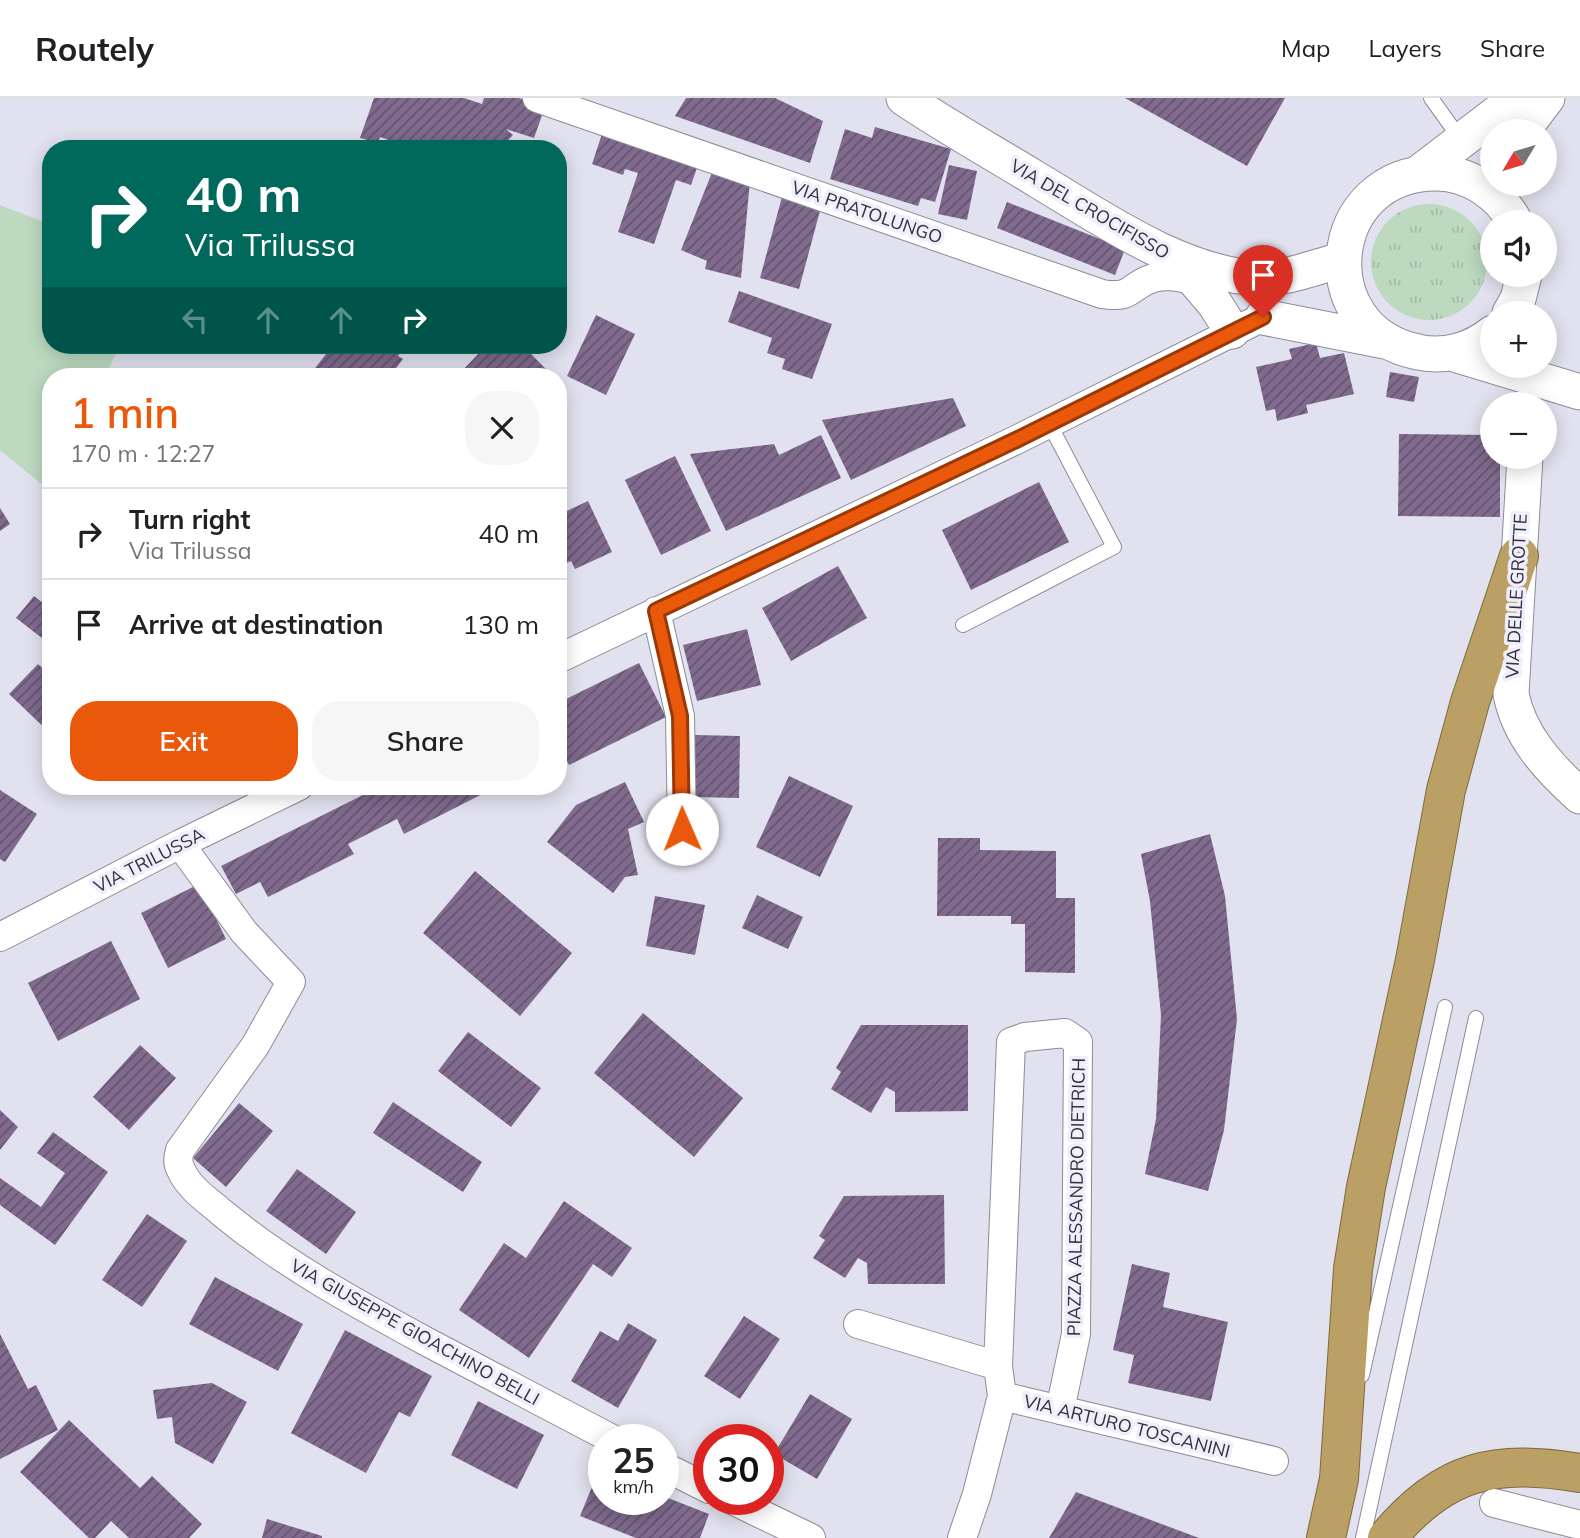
<!DOCTYPE html>
<meta charset="utf-8">
<style>
body{margin:0;font-family:Mulish,sans-serif;background:#f6f6f6;color:#202124;height:100vh;display:flex;flex-direction:column;font-size:26px;white-space:nowrap}
*{box-sizing:border-box;margin:0}
p{font-size:23px;color:#757577}
.icon{flex:none;width:38px;height:38px;fill:none;stroke:currentColor;stroke-width:2;stroke-linecap:round;stroke-linejoin:round}
.map{position:relative;flex:1;overflow:hidden}
.drawer{position:absolute;left:42px;top:270px;width:525px;height:427px;display:flex;flex-direction:column;background:#fff;border-radius:28px;box-shadow:0 4px 18px #0003}
.drawer>*{flex:none}
.top-card{position:absolute;left:42px;top:42px;width:525px;height:214px;border-radius:28px;box-shadow:0 4px 18px #0003;background:#00695c;color:#fff;overflow:hidden}
.needle{width:46px;rotate:232deg}
.fabs{position:absolute;left:1480px;top:21px;display:grid;gap:14px}
.fabs a{display:grid;place-items:center;width:77px;height:77px;border-radius:50%;background:#fff;box-shadow:0 4px 18px #0003;font-size:35px}
.speed{position:absolute;left:588px;top:1326px;display:flex;gap:14px;font-size:35px;font-weight:700;text-align:center}
.speed>*{display:grid;place-content:center;width:91px;height:91px;border-radius:50%;background:#fff;box-shadow:0 4px 18px #0003;line-height:1}
.speed small{font-size:18px;font-weight:400}
.speed .limit{border:10px solid #d22;background:#fff;color:#111}
.pin{position:absolute;display:grid;place-items:center;width:60px;height:60px;color:#fff;margin:-72px -30px;border-radius:50% 50% 50% 0;rotate:-45deg;box-shadow:0 0 7px #0007}
.pin .icon{rotate:45deg}
.me{position:absolute;width:77px;margin:-38px;rotate:359deg;stroke-linejoin:round;filter:drop-shadow(0 0 5px #0008)}
.turn{display:flex;align-items:center;gap:24px;height:147px;padding:0 28px;font-size:32px}
.turn .icon{width:91px;height:91px;stroke-width:2.5}
.turn b{display:block;font-size:49px;line-height:60px}
.lanes{display:flex;align-items:center;height:66px;padding:0 28px;background:#0003;justify-content:center;gap:35px;direction:ltr}
.lanes .off{opacity:.35}
.round{display:grid;place-items:center;flex:none;width:74px;height:74px;border-radius:28px;background:#f6f6f6}
.overview{display:flex;align-items:center;justify-content:space-between;height:119px;padding:0 28px}
h1{font-size:42px;font-weight:600;line-height:52px;color:#ea580c}
.action{display:flex;gap:14px;margin-top:auto;padding:14px 28px}
.action a{flex:1;height:80px;border-radius:28px;background:#ea580c;color:#fff;font-size:28px;font-weight:600;line-height:80px;text-align:center}
.action a+a{background:#f6f6f6;color:#202124}
ul{padding:0;list-style:none}
li{display:flex;align-items:center;gap:21px;height:91px;padding:0 28px;border-top:2px solid #e0e0e0}
li div{flex:1}
li b{display:block;font-size:26px}
li em{font-style:normal}
header{display:flex;align-items:center;gap:42px;box-sizing:border-box;height:98px;padding:0 35px;background:#fff;border-bottom:2px solid #e0e0e0}
header strong{font-size:33px}
nav{display:flex;gap:38px;margin-inline-start:auto;font-size:24px}
.map>svg:first-child{display:block}
</style>
<header>
<strong>Routely</strong>
<nav><a>Map</a><a>Layers</a><a>Share</a></nav>
</header>
<div class="map">
<svg width="1580" height="1440" viewBox="0 0 1580 1440">
<defs>
<pattern id="grass-tufts" width="24" height="20" patternUnits="userSpaceOnUse" patternTransform="scale(1.75)"><rect width="24" height="20" fill="#bddac0"/><path d="M3 7l-1-3M5 7V3M7 7l1-3M15 17l-1-3M17 17v-4M19 17l1-3" fill="none" stroke="#a3bca6"/></pattern>
<pattern id="building-hatch" width="6" height="6" patternUnits="userSpaceOnUse" patternTransform="scale(1.75)"><rect width="6" height="6" fill="#806b8f"/><path d="M-1 1l2-2M0 6l6-6M5 7l2-2" fill="none" stroke="#64546f"/></pattern>
</defs>
<rect width="100%" height="100%" fill="#e2e1ef"/>
<path fill="url(#grass-tufts)" d="M1371 164a58 58 0 1 1 116 0a58 58 0 1 1-116 0Z"/>
<path fill="#bddac0" d="M0 107 51 127V247H120L105 278H51V388L49 392 0 352Z"/>
<path fill="url(#building-hatch)" d="M374 0H464L482 6 484 0H519L545 9 534 40 506 31 513 37 500 51H414L380 39 378 45 360 40Z
M686 0H775L823 23 810 65 675 18Z
M1125 0H1285L1247 68Z
M875 29 951 51 935 104 921 100 918 108 830 81 845 31 872 40Z
M603 33 698 67 691 87 676 82 654 146 618 134 638 75 625 71 623 77 592 66Z
M949 67 977 73 967 122 938 116Z
M713 72 750 83 741 180 705 171 707 163 681 152Z
M782 99 821 109 799 191 760 180Z
M1007 104 1125 151 1115 177 997 130Z
M739 193 832 226 812 281 782 271 785 261 767 255 772 240 728 224Z
M596 217 635 236 606 297 567 278Z
M1316 245 1320 260 1344 255 1354 296 1306 307 1308 315 1277 323 1275 311 1266 313 1256 269 1292 261 1289 251Z
M333 247H406L398 258 403 261 390 278H309Z
M487 247H536L539 249 531 256 546 271 539 278H457Z
M1390 274 1419 279 1414 304 1386 299Z
M953 300 966 328 851 382 822 322Z
M1399 336 1493 337V359H1500V419L1398 418Z
M821 337 841 380 726 433 690 356 774 346 779 357Z
M675 358 711 433 661 457 625 382Z
M1039 384 1069 444 971 492 942 432Z
M588 403 612 454 575 471 571 463 558 469V417Z
M0 410 10 426 0 433Z
M838 468 867 520 791 563 762 510Z
M34 498 51 511V547L16 520Z
M747 531 761 587 697 603 683 547Z
M639 565 666 619 569 667 558 646V605Z
M38 566 51 578V636L9 596Z
M695 637 740 638 739 700 694 699Z
M789 678 853 708 820 779 756 749Z
M625 684 644 724 628 731 638 777 625 779 613 795 547 744 576 707Z
M381 688H488L490 692 404 736 397 721 348 746 354 756 268 799 260 784 236 796 221 768Z
M0 692 37 716 5 764 0 761Z
M1210 736 1225 798 1237 921 1224 1032 1208 1093 1145 1076 1156 1021 1161 917 1150 803 1141 756Z
M938 740H980V752L1056 753V800H1075V875L1025 874V826H1011V818H937Z
M475 773 572 855 520 918 423 835Z
M199 786 226 841 168 870 141 815Z
M757 797 803 819 788 851 742 830Z
M655 798 705 807 695 857 646 848Z
M111 843 140 901 58 943 28 885Z
M643 915 743 1000 694 1059 594 975Z
M861 927H968V1013L895 1014V994L886 989 871 1015 831 991 841 974 836 970Z
M468 934 541 990 511 1029 438 973Z
M140 947 176 980 129 1032 93 999Z
M393 1004 482 1064 463 1094 373 1035Z
M239 1005 273 1033 226 1089 193 1060Z
M0 1012 18 1029 0 1052Z
M53 1034 108 1074 55 1147 0 1107V1080L41 1109 65 1075 37 1055Z
M297 1071 356 1114 326 1156 266 1113Z
M944 1097 945 1186H868L867 1165 858 1160 845 1180 813 1160 825 1142 819 1138 844 1098Z
M564 1103 632 1150 612 1179 593 1166 529 1260 459 1212 504 1145 526 1160Z
M147 1116 187 1143 142 1209 102 1182Z
M1132 1166 1170 1175 1163 1209 1228 1224 1211 1303 1128 1285 1134 1257 1113 1252Z
M215 1179 303 1226 278 1273 189 1226Z
M744 1218 780 1241 740 1301 704 1278Z
M628 1225 657 1242 618 1310 571 1283 600 1233 618 1243Z
M345 1232 432 1278 410 1319 399 1314 366 1375 291 1335Z
M0 1236 28 1291 36 1287 58 1332 0 1361Z
M212 1285 247 1304 213 1366 175 1345 172 1319 157 1321 153 1292Z
M810 1296 852 1321 817 1381 774 1356Z
M478 1303 544 1337 517 1391 451 1357Z
M69 1322 140 1390 152 1378 202 1426 189 1440H129L111 1423 95 1440H89L20 1374Z
M599 1372 604 1374V1402H663V1398L709 1416 700 1440H636L580 1418Z
M1076 1394 1199 1440H1049Z
M267 1421 322 1438V1440H262Z"/>
<g fill="none" stroke-linecap="round" stroke-linejoin="round">
<defs>
<path id="service" d="M1431 0 1461 42
M963 527 1114 449 1049 325
M1362 1277 1445 909
M1363 1440 1476 920"/>
<path id="minor" d="M537 0 1102 196C1134 201 1128 188 1153 180 1168 176 1183 179 1197 184
M656 513 680 618 682 731
M558 561 1016 342 1251 225
M180 746 244 834 291 884 255 948 180 1052C178 1059 177 1065 181 1072 189 1090 207 1102 221 1114 285 1167 357 1206 429 1245 491 1277 552 1310 614 1342
M0 839 180 746 299 688
M858 1226 998 1268
M1002 1298 998 1268 1011 944 1025 939 1065 935 1078 944 1076 1236 1060 1312
M663 1368 709 1391
M732 1402 811 1440
M1494 1405 1580 1427
M962 1440 977 1396 1002 1298 1274 1363"/>
<path id="tertiary" d="M904 0C947 29 992 54 1036 81 1100 119 1182 177 1258 180 1283 181 1307 172 1331 165
M1522 33 1547 0
M1419 75 1517 0
M1176 160 1215 206 1232 233
M1510 215 1518 201 1524 177
M1263 219 1385 243
M1493 235C1472 252 1444 260 1418 254 1309 232 1324 74 1437 75 1469 75 1500 96 1515 124
M1451 255 1580 294
M1525 359 1511 596C1519 638 1549 670 1580 698"/>
<path id="trunk" d="M1326 1440 1339 1381 1353 1171 1366 1089 1415 862 1446 692 1470 604 1519 458
M1387 1440C1444 1371 1495 1361 1580 1375"/>
</defs>
<use href="#service" stroke="#8c8b98" stroke-width="16"/>
<use href="#minor" stroke="#8c8b98" stroke-width="30"/>
<use href="#tertiary" stroke="#8c8b98" stroke-width="37"/>
<use href="#trunk" stroke="#7f6a3c" stroke-width="40"/>
<use href="#service" stroke="#fff" stroke-width="14"/>
<use href="#minor" stroke="#fff" stroke-width="28"/>
<use href="#tertiary" stroke="#fff" stroke-width="35"/>
<use href="#trunk" stroke="#baa064" stroke-width="38"/>
</g>
<g fill="none" stroke-linecap="round" stroke-linejoin="round">
<defs>
<path id="route" d="M682 731 680 618 656 513 1016 342 1263 219"/>
</defs>
<use href="#route" stroke="#983908" stroke-width="18"/>
<use href="#route" stroke="#ea580c" stroke-width="12"/>
</g>
<g text-anchor="middle" dominant-baseline="central" stroke-width="7" stroke-linejoin="round" paint-order="stroke">
<g font-size="18" fill="#323137" stroke="#f0eefc">
<text transform="translate(1090 111) rotate(30)">VIA DEL CROCIFISSO</text>
<text transform="translate(867 114) rotate(19)">VIA PRATOLUNGO</text>
<text transform="translate(1516 498) rotate(-87)">VIA DELLE GROTTE</text>
<text transform="translate(149 762) rotate(-27)">VIA TRILUSSA</text>
<text transform="translate(1076 1099) rotate(-89)">PIAZZA ALESSANDRO DIETRICH</text>
<text transform="translate(415 1234) rotate(29)">VIA GIUSEPPE GIOACHINO BELLI</text>
<text transform="translate(1127 1328) rotate(14)">VIA ARTURO TOSCANINI</text>
</g>
</g>
</svg>
<div class="fabs">
<a><svg class="needle" viewBox="-14 -14 28 28"><path d="M0-13l5 13h-10z" fill="#e53935"/><path d="M0 13l5-13h-10z" fill="#757577"/></svg></a>
<a><svg class="icon" aria-label="sound" viewBox="0 0 24 24"><path d="M4 9h4l5-4v14l-5-4H4zM17 9q2 3 0 6"/></svg></a>
<a>+</a>
<a>−</a>
</div>
<div class="speed"><div>25<small>km/h</small></div><div class="limit">30</div></div>
<div class="pin" style="left:1263px;top:219px;background:#d93025"><svg class="icon" aria-label="arrive" viewBox="0 0 24 24"><path d="M6 21V4h12l-3 4 3 4H6"/></svg></div>
<svg class="me" style="left:682px;top:731px" viewBox="-20 -20 40 40"><circle r="19" fill="#fff"/><path d="M0-13L10 11 0 6-10 11z" fill="#ea580c"/></svg>
<div class="top-card">
<div class="turn"><svg class="icon" aria-label="right" viewBox="0 0 24 24"><path d="M7 20v-9h11M14 6l5 5-5 5"/></svg><div><b>40 m</b>Via Trilussa</div></div>
<div class="lanes"><svg class="icon off" aria-label="left" viewBox="0 0 24 24"><path d="M17 20v-9H6M10 6l-5 5 5 5"/></svg><svg class="icon off" aria-label="ahead" viewBox="0 0 24 24"><path d="M12 20V5M6 11l6-6 6 6"/></svg><svg class="icon off" aria-label="ahead" viewBox="0 0 24 24"><path d="M12 20V5M6 11l6-6 6 6"/></svg><svg class="icon" aria-label="right" viewBox="0 0 24 24"><path d="M7 20v-9h11M14 6l5 5-5 5"/></svg></div>
</div>
<section class="drawer">
<div class="overview"><div><h1>1 min</h1><p>170 m · 12:27</p></div><a class="round"><svg class="icon" aria-label="close" viewBox="0 0 24 24"><path d="M6 6l12 12M18 6L6 18"/></svg></a></div>
<ul>
<li><svg class="icon" aria-label="right" viewBox="0 0 24 24"><path d="M7 20v-9h11M14 6l5 5-5 5"/></svg><div><b>Turn right</b><p>Via Trilussa</p></div><em>40 m</em></li>
<li><svg class="icon" aria-label="arrive" viewBox="0 0 24 24"><path d="M6 21V4h12l-3 4 3 4H6"/></svg><div><b>Arrive at destination</b></div><em>130 m</em></li>
</ul>
<div class="action"><a>Exit</a><a>Share</a></div>
</section>
</div>
